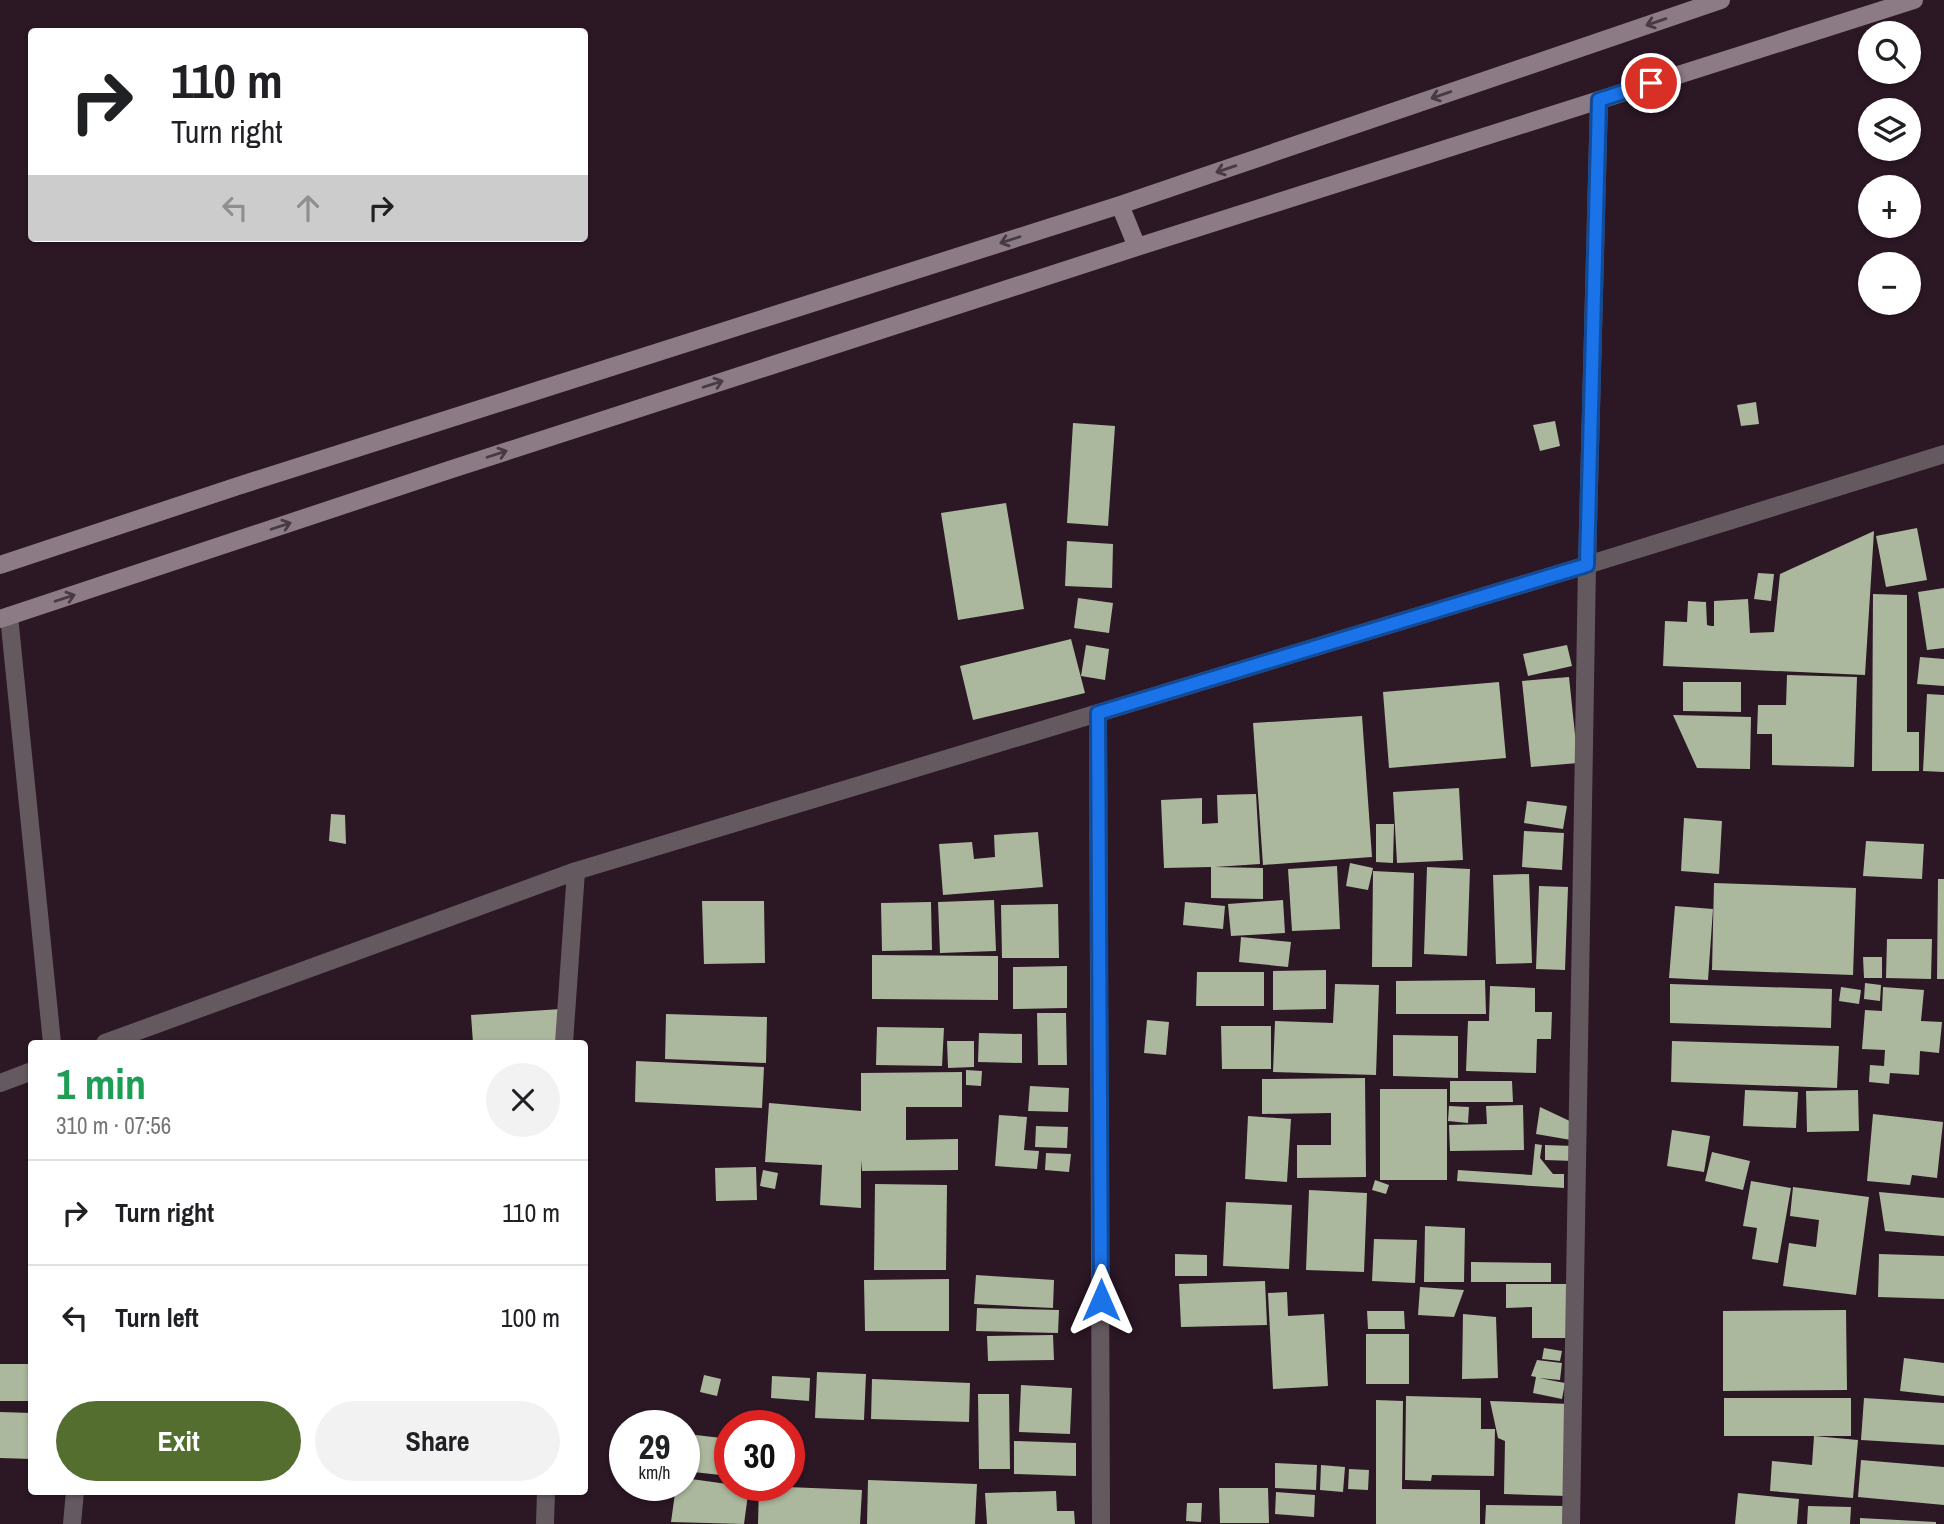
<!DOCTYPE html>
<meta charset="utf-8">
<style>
body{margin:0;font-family:"Archivo Narrow",sans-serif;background:#f2f2f2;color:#202124;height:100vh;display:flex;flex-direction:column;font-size:26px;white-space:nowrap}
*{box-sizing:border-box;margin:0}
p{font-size:23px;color:#757577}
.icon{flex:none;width:38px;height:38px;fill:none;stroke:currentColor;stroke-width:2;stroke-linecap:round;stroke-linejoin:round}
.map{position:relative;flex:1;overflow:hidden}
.sheet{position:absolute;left:28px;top:1040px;width:560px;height:455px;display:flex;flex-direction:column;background:#fff;border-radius:7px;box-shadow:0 2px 5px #0004}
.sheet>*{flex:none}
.banner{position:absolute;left:28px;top:28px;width:560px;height:214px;border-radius:7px;box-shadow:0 2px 5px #0004;background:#fff;color:#202124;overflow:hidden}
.tools{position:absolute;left:1858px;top:21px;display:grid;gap:14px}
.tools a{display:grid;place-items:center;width:63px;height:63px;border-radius:50%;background:#fff;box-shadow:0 2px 5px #0004;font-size:35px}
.speed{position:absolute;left:609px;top:1410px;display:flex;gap:14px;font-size:35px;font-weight:700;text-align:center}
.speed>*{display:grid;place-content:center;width:91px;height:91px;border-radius:50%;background:#fff;box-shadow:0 2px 5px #0004;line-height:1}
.speed small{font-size:18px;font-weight:400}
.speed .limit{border:10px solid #d22;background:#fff;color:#111}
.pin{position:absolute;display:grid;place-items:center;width:60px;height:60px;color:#fff;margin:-30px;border:4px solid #fff;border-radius:50%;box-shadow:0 2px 7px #0007}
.me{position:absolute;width:77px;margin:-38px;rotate:0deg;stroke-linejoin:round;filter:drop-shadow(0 0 5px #0008)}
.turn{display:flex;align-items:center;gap:24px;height:147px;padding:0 28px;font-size:32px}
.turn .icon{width:91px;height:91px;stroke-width:2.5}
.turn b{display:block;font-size:49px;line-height:60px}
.lanes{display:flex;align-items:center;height:66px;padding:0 28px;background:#0003;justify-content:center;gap:35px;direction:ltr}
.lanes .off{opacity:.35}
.round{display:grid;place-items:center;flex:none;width:74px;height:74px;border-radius:37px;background:#f2f2f2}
.head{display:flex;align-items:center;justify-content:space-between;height:119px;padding:0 28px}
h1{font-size:42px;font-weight:700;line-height:52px;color:#1e9e55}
.action{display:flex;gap:14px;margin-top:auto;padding:14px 28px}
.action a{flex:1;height:80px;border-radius:42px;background:#546e2f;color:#fff;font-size:28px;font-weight:700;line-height:80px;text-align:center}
.action a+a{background:#f2f2f2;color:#202124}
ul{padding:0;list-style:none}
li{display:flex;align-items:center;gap:21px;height:105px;padding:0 28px;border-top:2px solid #e0e0e0}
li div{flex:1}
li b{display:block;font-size:26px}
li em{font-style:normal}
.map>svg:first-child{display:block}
</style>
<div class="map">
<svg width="1944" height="1524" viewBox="0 0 1944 1524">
<rect width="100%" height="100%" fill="#2c1725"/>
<path fill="#abb89d" d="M1756 402 1759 424 1741 426 1737 405Z
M1555 421 1560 446 1540 451 1533 425Z
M1073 423 1115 426 1108 526 1067 523Z
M1006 503 1024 609 958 620 941 513Z
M1917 528 1927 580 1886 587 1876 536Z
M1874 531 1865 675 1663 666 1665 621 1687 622 1688 601 1706 602 1707 625 1711 626H1714V601L1748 599 1750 633 1774 632 1780 574Z
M1067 541 1113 544 1112 588 1065 586Z
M1758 573 1774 574 1771 601 1754 599Z
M1944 588V648L1927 650 1918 592Z
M1873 594 1907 595V732H1919V771H1872Z
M1078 598 1113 603 1109 633 1074 628Z
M1071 639 1085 693 973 720 960 666Z
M1086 645 1109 649 1105 680 1081 676Z
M1567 645 1572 666 1528 676 1523 654Z
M1920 657 1944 659V686L1917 684Z
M1787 675 1857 677 1854 767 1772 765V734H1757L1758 705H1786Z
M1569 677 1578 763 1531 767 1522 681Z
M1499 682 1506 758 1389 768 1383 692Z
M1683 682H1741V712L1683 711Z
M1927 694 1944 695V772L1923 771Z
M1673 715 1751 717 1750 769 1697 768Z
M1362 716 1372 857 1263 865 1253 723Z
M1459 788 1463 860 1397 863 1393 792Z
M1256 794 1260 864 1215 867 1263 868V899L1211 898V867L1164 868 1161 800 1202 798V824L1218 823 1217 795Z
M1527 801 1567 806 1563 829 1524 823Z
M331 814 345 815 346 844 329 841Z
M1684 818 1722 821 1719 874 1681 871Z
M1376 824H1394L1393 863 1376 862Z
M1524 831 1564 833 1562 870 1522 867Z
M1038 832 1043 887 943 895 939 844 972 842 974 859 995 857 994 835Z
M1866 841 1924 844 1922 879 1863 876Z
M1350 863 1373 868 1368 890 1346 886Z
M1337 866 1340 929 1292 931 1288 869Z
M1427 867 1470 869 1467 956 1424 954Z
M1373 871 1414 873 1412 967H1372Z
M1529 874 1532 963 1496 964 1493 875Z
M1938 879H1944V979H1937Z
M1714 883 1856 888 1853 975 1712 970Z
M1539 886 1568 887 1565 970 1536 969Z
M994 900 996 951 940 953 938 902Z
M1283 900 1285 933 1231 936 1228 904Z
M702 901H764L765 963 704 964Z
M931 902 932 950 882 951 881 903Z
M1185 902 1225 906 1223 929 1183 925Z
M1058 904 1059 958H1002L1001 905Z
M1675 906 1713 909 1708 980 1669 978Z
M1241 937 1291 942 1288 967 1239 962Z
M1887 939H1932L1931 979 1886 978Z
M872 955 998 956V1000L872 999Z
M1863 957H1882V978H1864Z
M1067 966V1008L1013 1009V967Z
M1326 970V1009L1273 1010V971Z
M1197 972H1264V1006H1196Z
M1485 980 1486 1014H1396V981Z
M1865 983 1881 985 1880 1001 1864 999Z
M1335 984 1379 985 1376 1075 1273 1072 1275 1021 1333 1023Z
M1670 984 1832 989 1831 1028 1670 1023Z
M1490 986 1535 988V1012H1552L1551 1039H1537L1536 1073 1466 1071 1468 1021H1489Z
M1841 987 1861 990 1859 1004 1839 1001Z
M1883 987 1924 990 1921 1021 1942 1022 1939 1053 1920 1051 1919 1075 1890 1073 1889 1084 1869 1082 1870 1065 1884 1066 1885 1050 1862 1049 1865 1010 1882 1011Z
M561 1009 564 1043H473L471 1015Z
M1037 1013H1066L1067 1065H1038Z
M666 1014 767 1017 766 1063 665 1059Z
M1147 1020 1169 1022 1166 1055 1144 1053Z
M1221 1026H1271V1069H1222Z
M877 1027 944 1028 942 1066 876 1065Z
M979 1033 1022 1034V1063L978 1062Z
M1393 1035 1458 1036V1078L1393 1076Z
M947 1041H974V1067L948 1068Z
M1672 1041 1839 1046 1837 1088 1671 1082Z
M636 1061 764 1067 762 1108 635 1102Z
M966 1070 982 1071 981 1086 966 1085Z
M962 1072V1107H906V1140L958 1139V1170L862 1171 861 1160V1208L820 1205 822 1165 765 1162 769 1103 861 1111V1073Z
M1365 1078 1366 1177 1297 1178V1145H1331V1113L1262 1114V1079Z
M1450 1081H1512L1513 1102H1450Z
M1030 1086 1069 1088 1068 1112 1028 1111Z
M1380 1089H1447V1180H1380Z
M1745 1090 1798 1092 1796 1128 1743 1126Z
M1858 1090 1859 1131 1807 1132 1806 1091Z
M1523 1105 1524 1150 1450 1151 1449 1125 1487 1124 1486 1106Z
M1449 1106 1469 1107 1468 1123 1448 1121Z
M1540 1107 1574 1123 1571 1140 1536 1134Z
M1873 1114 1943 1122 1937 1178 1912 1175 1910 1185 1867 1181Z
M999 1115 1027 1117 1024 1150 1039 1151 1037 1169 995 1166Z
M1248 1116 1291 1119 1287 1182 1245 1179Z
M1036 1126 1068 1127 1067 1148 1035 1147Z
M1672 1130 1710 1136 1704 1172 1667 1166Z
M1535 1144 1542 1145 1540 1158 1553 1174H1564V1188L1457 1181 1458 1170 1532 1175Z
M1545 1145 1574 1146V1161L1545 1160Z
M1712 1152 1750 1161 1743 1190 1705 1181Z
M1046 1153 1071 1154 1069 1172 1045 1170Z
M756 1167 757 1200 716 1201 715 1168Z
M763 1170 778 1173 775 1189 760 1186Z
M1375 1180 1389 1185 1386 1194 1372 1190Z
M1751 1181 1791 1188 1778 1263 1752 1259 1757 1228 1743 1226Z
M875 1184 947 1185 946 1270H874Z
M1793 1187 1869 1197 1856 1295 1783 1286 1789 1243 1816 1247 1819 1220 1790 1216Z
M1309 1190 1367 1193 1364 1272 1306 1270Z
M1879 1192 1944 1198V1236L1885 1231Z
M1226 1202 1292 1205 1289 1269 1223 1266Z
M1425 1226 1465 1228 1464 1282H1424Z
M1374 1239 1417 1240 1415 1283 1372 1281Z
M1175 1254 1207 1255V1276H1175Z
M1879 1254 1944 1256V1299L1878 1297Z
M1471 1262 1551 1263V1282H1471Z
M976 1275 1054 1280 1053 1308 974 1304Z
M949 1279V1331H865L864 1280Z
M1265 1281 1267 1325 1181 1327 1179 1284Z
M1506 1284H1567V1338H1532V1307L1506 1308Z
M1420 1287 1464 1290 1454 1317 1418 1315Z
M1287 1292 1288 1316 1324 1314 1328 1386 1273 1389 1268 1293Z
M977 1308 1059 1310 1058 1333 976 1331Z
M1846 1310 1847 1390 1723 1391V1311Z
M1367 1311H1404L1405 1329H1368Z
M1463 1314 1496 1317 1498 1378 1462 1379Z
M1366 1334H1409V1384H1366Z
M1053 1335 1054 1360 988 1361 987 1336Z
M1544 1348 1562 1351 1560 1361 1542 1359Z
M1904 1358 1944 1363V1396L1900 1391Z
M1537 1360 1562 1363 1560 1380 1539 1378 1565 1383 1562 1399 1533 1393 1536 1377 1531 1376Z
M0 1364H30V1401H0Z
M817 1372 866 1374 864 1420 815 1418Z
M704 1375 721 1379 717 1396 700 1392Z
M772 1376 810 1378 809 1401 771 1398Z
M872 1379 970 1383 969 1422 871 1419Z
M1021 1385 1072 1388 1070 1434 1019 1432Z
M978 1394H1009L1010 1469H979Z
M1406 1396 1481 1398V1429H1495L1494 1476 1432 1475 1431 1481 1405 1480Z
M1724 1398H1851V1436H1724Z
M1864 1398 1944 1403V1445L1861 1440Z
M1376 1400 1403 1401 1402 1489 1480 1490V1524H1376Z
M1490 1401 1570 1404 1567 1496 1504 1494 1505 1441 1498 1438Z
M0 1412 32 1413V1459L0 1458Z
M687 1434 730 1439V1476L684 1471Z
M1814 1436 1858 1440 1853 1498 1770 1491 1772 1461 1812 1465Z
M1014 1441 1076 1443V1476L1014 1474Z
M1861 1460 1944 1467V1505L1858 1497Z
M1275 1463 1317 1465 1316 1490 1275 1488Z
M1321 1465 1345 1467 1343 1492 1320 1490Z
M1349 1469 1369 1470 1368 1490 1348 1489Z
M684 1478 749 1487 744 1524 671 1522 676 1486H684Z
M868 1480 977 1484 975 1524H867Z
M759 1486 862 1490 860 1524H758Z
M1219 1488H1268L1269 1523H1220Z
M1056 1491 1057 1511H1074L1075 1524H987L985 1493Z
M1276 1492 1315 1495 1314 1517 1275 1514Z
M1738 1493 1799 1499 1797 1524H1735Z
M1187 1503H1202L1201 1522 1186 1521Z
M1486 1505 1564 1506V1524H1485Z
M1808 1506 1851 1507 1850 1524H1807Z
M1860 1518 1936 1522V1524H1860Z"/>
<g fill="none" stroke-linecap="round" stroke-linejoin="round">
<path stroke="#655960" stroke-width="18" d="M9 616 52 1043
M1098 713 1101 1524
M105 1043 576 871 1587 565 1944 454
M564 1043 576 871
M0 1083 32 1071
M72 1524 75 1491
M545 1524 546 1491
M1571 1524 1587 565 1599 100"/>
<path stroke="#8c7a85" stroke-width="18" d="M1120 205 1137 247
M0 565 238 486 1120 205 1721 0
M0 619 449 470 1137 247 1914 0"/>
</g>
<defs><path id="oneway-shaft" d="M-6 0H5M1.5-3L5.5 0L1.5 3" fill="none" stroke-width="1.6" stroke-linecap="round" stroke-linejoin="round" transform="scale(1.75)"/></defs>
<g stroke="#473a42">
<use href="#oneway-shaft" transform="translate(1656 22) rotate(161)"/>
<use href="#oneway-shaft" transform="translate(1441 95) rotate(161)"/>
<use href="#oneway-shaft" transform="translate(1226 169) rotate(161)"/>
<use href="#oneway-shaft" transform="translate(1010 240) rotate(162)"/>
<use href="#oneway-shaft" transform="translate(713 384) rotate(-18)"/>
<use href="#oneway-shaft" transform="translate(497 454) rotate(-18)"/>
<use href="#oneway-shaft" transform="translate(281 526) rotate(-18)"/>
<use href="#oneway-shaft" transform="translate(65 598) rotate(-18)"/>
</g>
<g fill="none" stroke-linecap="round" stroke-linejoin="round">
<defs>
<path id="route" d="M1101 1300 1098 713 1587 565 1599 100 1651 83"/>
</defs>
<use href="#route" stroke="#114b97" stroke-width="18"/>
<use href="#route" stroke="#1a73e8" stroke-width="12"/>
</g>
</svg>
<div class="tools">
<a><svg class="icon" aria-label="search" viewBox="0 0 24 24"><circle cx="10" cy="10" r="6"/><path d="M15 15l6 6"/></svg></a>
<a><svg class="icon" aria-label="layers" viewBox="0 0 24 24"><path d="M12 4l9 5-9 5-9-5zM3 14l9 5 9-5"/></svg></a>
<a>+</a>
<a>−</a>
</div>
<div class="speed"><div>29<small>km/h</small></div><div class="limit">30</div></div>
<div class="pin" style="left:1651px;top:83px;background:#d93025"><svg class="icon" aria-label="arrive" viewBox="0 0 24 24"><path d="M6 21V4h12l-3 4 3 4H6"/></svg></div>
<svg class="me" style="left:1101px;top:1300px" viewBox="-20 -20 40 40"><path d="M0-17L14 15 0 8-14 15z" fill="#1a73e8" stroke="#fff" stroke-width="4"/></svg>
<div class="banner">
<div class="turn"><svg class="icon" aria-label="right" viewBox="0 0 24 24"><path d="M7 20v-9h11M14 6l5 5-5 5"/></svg><div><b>110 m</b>Turn right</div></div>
<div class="lanes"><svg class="icon off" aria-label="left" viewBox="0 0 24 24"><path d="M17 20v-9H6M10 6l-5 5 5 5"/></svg><svg class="icon off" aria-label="ahead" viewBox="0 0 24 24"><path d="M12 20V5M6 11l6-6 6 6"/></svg><svg class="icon" aria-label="right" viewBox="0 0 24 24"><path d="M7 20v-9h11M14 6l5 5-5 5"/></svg></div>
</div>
<section class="sheet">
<div class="head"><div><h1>1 min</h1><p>310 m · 07:56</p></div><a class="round"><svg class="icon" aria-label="close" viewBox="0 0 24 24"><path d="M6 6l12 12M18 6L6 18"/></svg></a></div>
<ul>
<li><svg class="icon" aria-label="right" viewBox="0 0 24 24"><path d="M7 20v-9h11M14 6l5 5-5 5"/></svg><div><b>Turn right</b></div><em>110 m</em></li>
<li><svg class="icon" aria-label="left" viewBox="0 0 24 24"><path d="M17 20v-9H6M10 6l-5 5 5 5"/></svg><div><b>Turn left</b></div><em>100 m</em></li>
</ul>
<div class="action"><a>Exit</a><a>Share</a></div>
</section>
</div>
